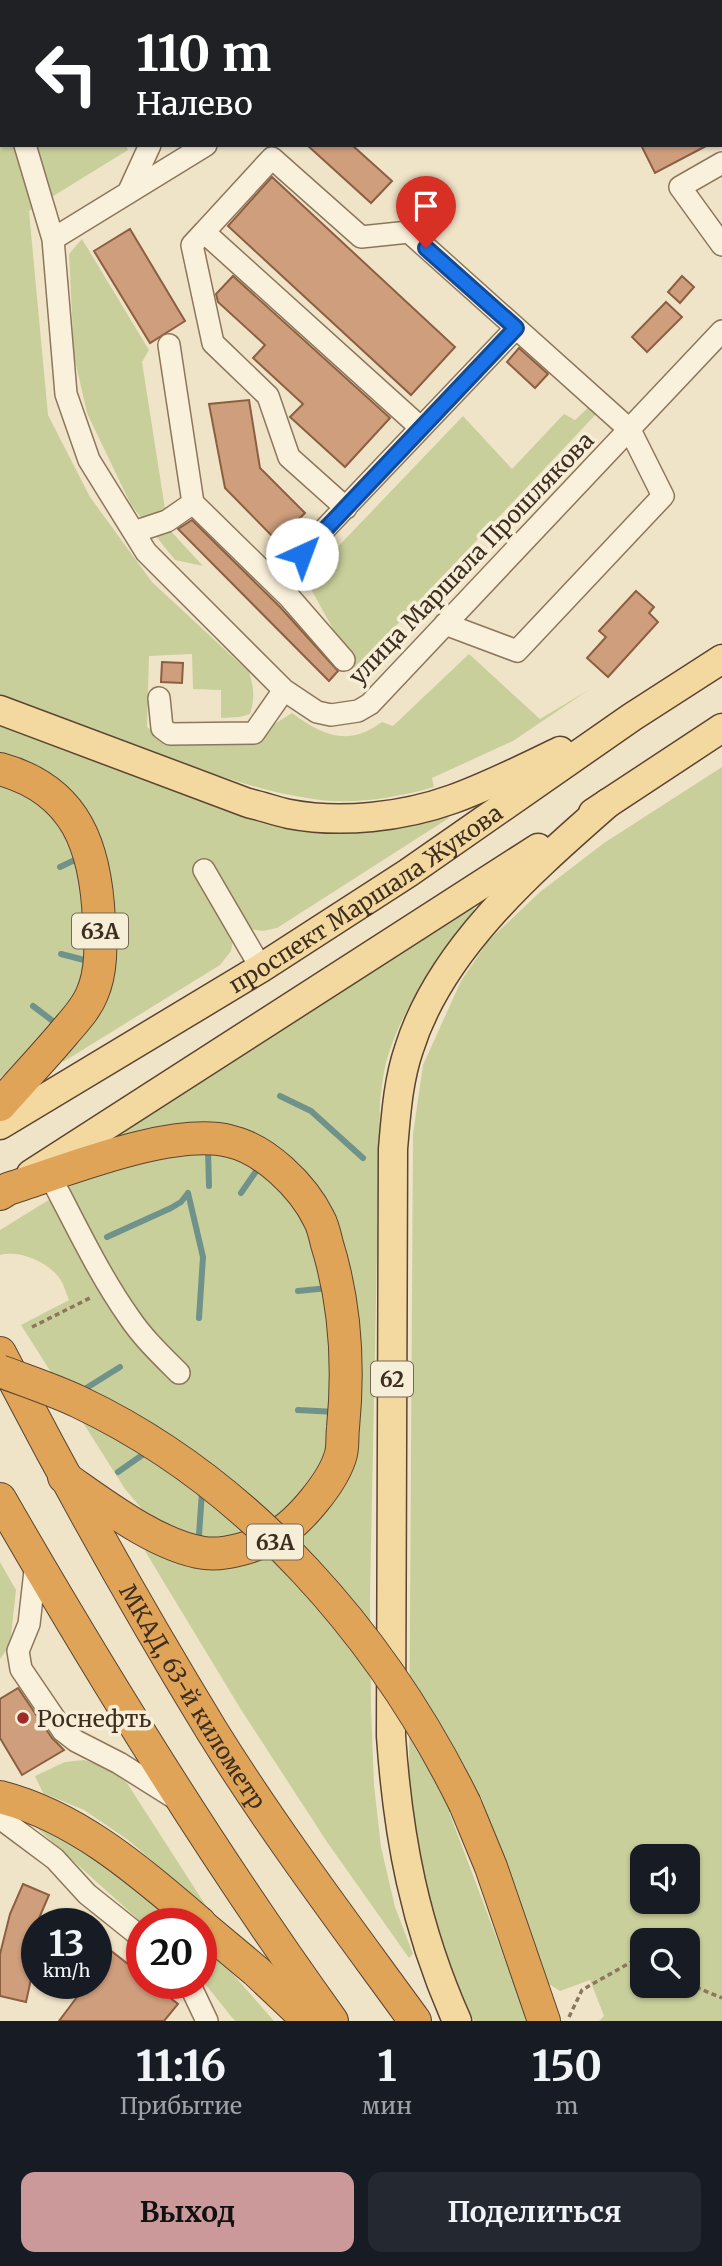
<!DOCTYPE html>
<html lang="ru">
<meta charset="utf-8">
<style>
body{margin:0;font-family:Merriweather,serif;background:#242831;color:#f1f3f6;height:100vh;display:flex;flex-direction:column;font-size:26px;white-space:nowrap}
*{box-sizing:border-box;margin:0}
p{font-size:23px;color:#9ea1a6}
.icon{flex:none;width:38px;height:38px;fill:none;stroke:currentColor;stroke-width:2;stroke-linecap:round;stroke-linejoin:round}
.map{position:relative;height:2021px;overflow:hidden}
.side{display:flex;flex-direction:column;background:#171b24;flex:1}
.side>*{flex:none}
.top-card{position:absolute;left:0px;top:0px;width:723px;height:147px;box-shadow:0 2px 5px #0004;background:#202124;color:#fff;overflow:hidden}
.controls{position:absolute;left:630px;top:1844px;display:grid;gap:14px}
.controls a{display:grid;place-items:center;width:70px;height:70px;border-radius:14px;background:#171b24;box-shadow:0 2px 5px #0004;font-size:35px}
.speed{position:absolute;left:21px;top:1908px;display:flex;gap:14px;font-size:35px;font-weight:700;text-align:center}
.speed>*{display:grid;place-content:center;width:91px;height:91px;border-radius:50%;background:#171b24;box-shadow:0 2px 5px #0004;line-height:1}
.speed small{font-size:18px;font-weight:400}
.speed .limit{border:10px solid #d22;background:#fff;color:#111}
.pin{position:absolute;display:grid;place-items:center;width:60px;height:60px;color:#fff;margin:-72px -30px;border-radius:50% 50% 50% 0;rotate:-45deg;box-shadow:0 0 7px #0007}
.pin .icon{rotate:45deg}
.me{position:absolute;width:77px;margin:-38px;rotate:43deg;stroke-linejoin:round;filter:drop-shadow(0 0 5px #0008)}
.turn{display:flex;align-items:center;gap:24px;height:147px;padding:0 21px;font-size:32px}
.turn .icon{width:91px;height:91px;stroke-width:2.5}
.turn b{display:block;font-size:49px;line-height:60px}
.eta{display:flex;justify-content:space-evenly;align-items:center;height:119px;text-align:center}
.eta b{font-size:42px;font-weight:700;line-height:49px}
.button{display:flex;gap:14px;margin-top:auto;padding:14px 21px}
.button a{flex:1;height:80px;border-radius:14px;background:#cc999b;color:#111;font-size:28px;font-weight:700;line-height:80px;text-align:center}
.button a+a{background:#242831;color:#f1f3f6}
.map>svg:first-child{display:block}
</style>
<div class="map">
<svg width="722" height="2021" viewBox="0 0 722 2021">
<rect width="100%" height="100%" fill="#f0e4c8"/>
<path fill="#c9cf9b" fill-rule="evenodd" d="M0 0 61 2H2V145H126L128 150 29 211 48 415 90 497 152 582 249 672C254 687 255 698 250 714L240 717 221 718V690L193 689 192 654 149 656 147 727 170 742 252 738 292 713C324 736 347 747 382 722L393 726 469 654 540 719 590 689 513 741 432 778 434 787C396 798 352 805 313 799 268 793 223 777 180 763 119 742 60 720 0 697Z
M82 239 149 350 142 362 168 528 203 566 175 560 131 505 87 413 74 356 69 254Z
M593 403 598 412 355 669 306 580 463 416 512 469 564 414 575 420Z
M0 721 190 794 446 814 449 818 277 928 263 931 249 929 233 940 231 951 220 965 63 1062 62 1060 89 1022 105 869 0 757Z
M722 767V2021H599L604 2016 590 1980 560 1991 549 1984 481 1797 449 1812 528 2021H474C465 2001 455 1982 447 1962 424 1905 414 1843 409 1782L413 1134 423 1065 461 981 488 941 540 892 604 843ZM642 1857H688V1902H642ZM642 1941H688V1986H642Z
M0 784 11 787 42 803 75 845 89 898 84 987 14 1067 0 1078Z
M473 908 478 914C438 956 404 1003 387 1059 383 1073 382 1088 380 1102L370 1597 371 1708 374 1785 381 1847 395 1907 413 1954 409 1958 327 1842 240 1708 145 1551 150 1544 174 1557 320 1509 352 1327 274 1152 111 1141 115 1133Z
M214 1148 271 1174 312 1227 332 1329 330 1451 301 1500 245 1537 221 1539 192 1536 166 1525 142 1509 125 1489 21 1325 69 1300C66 1293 64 1285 60 1279 48 1262 20 1250 0 1255V1230L89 1175 127 1160Z
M0 1562 16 1590 10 1645 0 1659Z
M84 1760 107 1767 127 1783 208 1909 128 1840 84 1810 43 1793 35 1776 65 1762Z
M37 1828 74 1845 119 1877 175 1923H142Z
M201 1946 232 1973 274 2021H235L201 1979Z"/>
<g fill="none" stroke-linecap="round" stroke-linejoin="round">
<path stroke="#6f938a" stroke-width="6" d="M60 867 79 858
M61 954 92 962
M33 1006 58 1025
M280 1096 311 1111 363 1158
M208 1149 209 1186
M188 1193 203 1257 199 1318
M241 1193 259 1167
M107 1237 171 1208 181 1202 188 1193
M298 1291 328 1288
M80 1392 120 1367
M298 1410 336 1412
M118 1472 148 1451
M199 1535 202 1492"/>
</g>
<path fill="#cf9f7d" stroke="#8d5f41" stroke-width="2" d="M307 145H352L392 181 371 203Z
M641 145H708L655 173Z
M272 177 455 347 411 395 228 226Z
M130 229 185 321 150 343 94 251Z
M233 276 390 418 345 467 290 417 303 404 253 358 265 345 218 302 216 294Z
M682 276 694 287 680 303 668 292Z
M666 302 682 317 647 352 632 337Z
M519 348 548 374 535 388 507 362Z
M249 400 260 468 305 513 277 541 225 488 209 404Z
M192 520 280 607 338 671 329 681 178 529Z
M636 591 654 607 649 613 658 622 608 677 587 658 606 637 599 631Z
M162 662 183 663 182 683 161 682Z
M18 1688 52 1738 64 1750 22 1775 0 1738V1699Z
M23 1884 49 1895 37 1923V1937L30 1960 35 1961 26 2002 0 1996V1954L10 1914Z
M96 1939 142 1975V1983H151L178 2004 164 2021H59L80 1993 64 1983H96Z"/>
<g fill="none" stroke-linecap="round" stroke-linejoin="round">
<defs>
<path id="minor" d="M235 2 236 0
M0 64 2 70
M25 145 53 239 66 394 89 460 146 552 284 690 317 712 331 715 358 711 370 704 722 331
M722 163 680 187 722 245
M128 193 150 145
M204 232 192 245 213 343 268 396 289 457 346 508
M53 239 206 145
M421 428 204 232 272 158 361 237 409 232 630 430 663 496 517 651 445 624
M193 503 290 598 344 660
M134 532 167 521 193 503 169 345
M301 554 516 328
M159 698 162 728 170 734 254 733 284 690
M204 870 261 968
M50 1176C75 1223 98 1273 129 1317 143 1338 161 1355 179 1373
M36 1562 29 1624 18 1651 21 1669 63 1731 76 1741 119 1763 178 1800
M0 1818 55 1859 87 1894 142 1938
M189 1983 207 2021"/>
<g id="major">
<path d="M0 710 248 803C262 806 275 811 289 814 341 824 403 817 453 799 489 786 525 768 560 751"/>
<path d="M593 813 722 728"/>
<path id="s1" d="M0 1125 261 968 408 873 632 717 722 659"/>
<path d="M31 1174 538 848"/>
<path d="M457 2021C415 1927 398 1838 391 1736L393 1149C396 1115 398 1081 409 1049 440 949 532 870 608 803"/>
</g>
<g id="highway">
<path d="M0 769C77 790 96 848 99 921 101 945 102 971 92 994 86 1009 74 1021 64 1033 43 1058 21 1081 0 1105"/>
<path d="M0 1194 8 1189C65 1171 172 1127 229 1141 265 1149 303 1186 319 1219 323 1226 325 1236 327 1244 345 1302 349 1367 343 1428 342 1436 343 1446 341 1454 334 1481 299 1523 275 1536 256 1546 226 1556 204 1553 157 1546 103 1504 64 1477"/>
<path id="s2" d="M0 1353C66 1481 137 1608 212 1731 274 1831 346 1926 415 2021"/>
<path d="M0 1499C103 1678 211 1853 332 2021"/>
<path d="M0 1797C78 1817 140 1872 200 1923"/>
<path d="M465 1804 491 1867 544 2021"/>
<path d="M201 1925 256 1971 309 2021"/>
</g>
</defs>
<use href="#minor" stroke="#8d765c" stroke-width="24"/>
<use href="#major" stroke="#5b4430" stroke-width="31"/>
<use href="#highway" stroke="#5b4430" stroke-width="34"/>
<path stroke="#8d765c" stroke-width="3.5" stroke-dasharray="5 3.5" stroke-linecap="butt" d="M32 1327 90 1298
M688 1984 722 1998
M569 2017 582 1990 640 1957 642 1958"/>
<use href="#minor" stroke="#faf1dc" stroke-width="21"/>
<use href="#major" stroke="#f3d9a0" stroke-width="28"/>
<use href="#highway" stroke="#e0a458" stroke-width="32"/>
<defs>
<path id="highway-bridge" d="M0 1371C26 1381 54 1390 79 1402 250 1483 383 1637 465 1804"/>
</defs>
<use href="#highway-bridge" stroke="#5b4430" stroke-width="34" stroke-linecap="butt"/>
<use href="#highway-bridge" stroke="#e0a458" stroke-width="32"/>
</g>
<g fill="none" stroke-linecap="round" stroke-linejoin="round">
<defs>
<path id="route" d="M302 554 516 328 426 248"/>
</defs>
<use href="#route" stroke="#114b97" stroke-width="18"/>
<use href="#route" stroke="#1a73e8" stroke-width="12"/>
</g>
<circle fill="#9e2a2b" stroke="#f7eed8" stroke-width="2.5" cx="23" cy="1718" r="7"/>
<g text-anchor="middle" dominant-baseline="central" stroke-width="7" stroke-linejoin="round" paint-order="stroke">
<g fill="#f7eed8" stroke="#756857" stroke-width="2">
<rect x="72" y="913.5" width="56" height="35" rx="5"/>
<rect x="371" y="1361.5" width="42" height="35" rx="5"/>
<rect x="247" y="1524.5" width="56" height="35" rx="5"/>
</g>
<g font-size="21" font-weight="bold" fill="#3d2e20">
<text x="100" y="931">63A</text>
<text x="392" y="1379">62</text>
<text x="275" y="1542">63A</text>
</g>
<g font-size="23" fill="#3d2e20" stroke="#f7eed8">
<text transform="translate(471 558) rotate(-46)">улица Маршала Прошлякова</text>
<text stroke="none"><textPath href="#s1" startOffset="430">проспект Маршала Жукова</textPath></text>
<text stroke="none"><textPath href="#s2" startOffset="394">МКАД, 63-й километр</textPath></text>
</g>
<g font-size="23" fill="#3d2e20" stroke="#f7eed8" text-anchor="start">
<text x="37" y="1718">Роснефть</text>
</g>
</g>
</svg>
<div class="controls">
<a><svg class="icon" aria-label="sound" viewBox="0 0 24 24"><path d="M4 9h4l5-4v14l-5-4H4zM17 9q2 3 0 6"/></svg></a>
<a><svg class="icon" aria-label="search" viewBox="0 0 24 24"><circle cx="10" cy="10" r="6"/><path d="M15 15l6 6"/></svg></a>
</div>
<div class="speed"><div>13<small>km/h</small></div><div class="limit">20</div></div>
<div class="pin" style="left:426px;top:248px;background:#d93025"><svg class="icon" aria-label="arrive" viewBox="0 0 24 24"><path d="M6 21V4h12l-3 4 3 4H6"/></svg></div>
<svg class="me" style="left:302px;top:554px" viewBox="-20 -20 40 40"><circle r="19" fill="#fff"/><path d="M0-13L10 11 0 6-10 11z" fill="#1a73e8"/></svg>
<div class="top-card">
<div class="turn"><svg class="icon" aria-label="left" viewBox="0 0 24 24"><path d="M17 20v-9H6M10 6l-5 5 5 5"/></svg><div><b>110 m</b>Налево</div></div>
</div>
</div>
<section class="side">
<div class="eta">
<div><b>11:16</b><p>Прибытие</p></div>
<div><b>1</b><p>мин</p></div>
<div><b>150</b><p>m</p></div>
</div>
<div class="button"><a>Выход</a><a>Поделиться</a></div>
</section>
